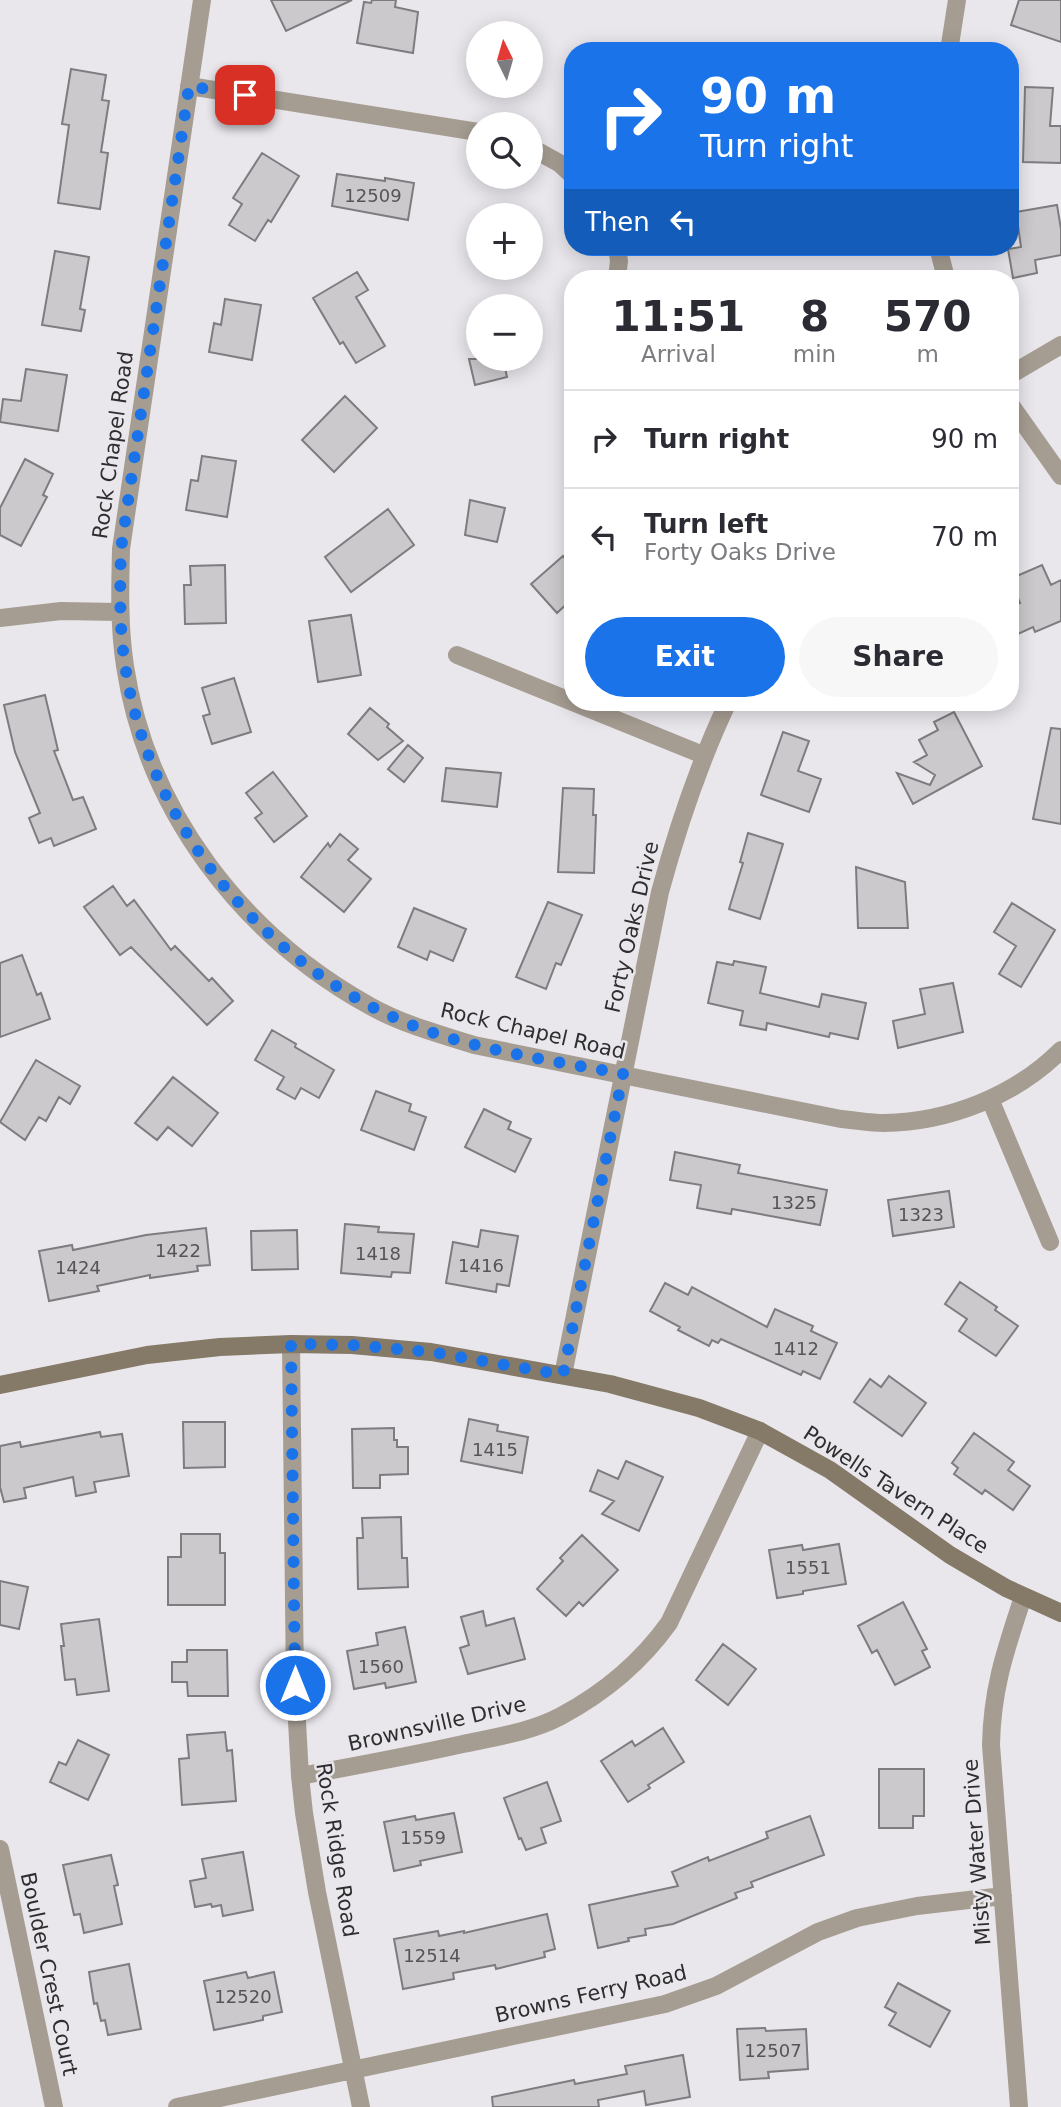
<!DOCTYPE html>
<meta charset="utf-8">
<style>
body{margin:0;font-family:"DejaVu Sans",sans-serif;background:#f7f7f7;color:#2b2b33;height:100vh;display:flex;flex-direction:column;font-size:26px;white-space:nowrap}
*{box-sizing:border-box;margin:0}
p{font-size:23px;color:#7c7c81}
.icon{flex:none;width:38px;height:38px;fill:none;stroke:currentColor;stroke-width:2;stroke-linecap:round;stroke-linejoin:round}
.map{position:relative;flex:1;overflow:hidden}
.side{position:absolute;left:564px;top:270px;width:455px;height:441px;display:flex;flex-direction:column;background:#fff;border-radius:28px;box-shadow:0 4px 18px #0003}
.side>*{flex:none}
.guide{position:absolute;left:564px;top:42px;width:455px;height:214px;border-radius:28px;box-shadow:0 4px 18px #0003;background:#1a73e8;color:#fff;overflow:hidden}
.needle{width:46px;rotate:355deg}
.controls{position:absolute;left:466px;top:21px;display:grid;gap:14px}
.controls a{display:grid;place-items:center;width:77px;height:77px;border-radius:50%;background:#fff;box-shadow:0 4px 18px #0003;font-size:35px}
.pin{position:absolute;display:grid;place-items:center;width:60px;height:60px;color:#fff;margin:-30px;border-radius:14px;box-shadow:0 4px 10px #0006}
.me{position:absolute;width:77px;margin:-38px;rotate:0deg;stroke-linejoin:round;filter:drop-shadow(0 0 5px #0008)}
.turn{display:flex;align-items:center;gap:24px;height:147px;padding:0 21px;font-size:32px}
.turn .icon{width:91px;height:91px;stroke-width:2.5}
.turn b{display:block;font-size:49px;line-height:60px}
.then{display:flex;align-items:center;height:66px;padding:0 21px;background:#0003;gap:14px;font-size:26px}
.eta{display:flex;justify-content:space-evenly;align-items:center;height:119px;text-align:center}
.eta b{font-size:42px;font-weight:800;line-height:49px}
.cta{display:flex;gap:14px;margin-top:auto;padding:14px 21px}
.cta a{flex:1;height:80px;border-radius:42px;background:#1a73e8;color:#fff;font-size:28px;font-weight:800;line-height:80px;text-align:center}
.cta a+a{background:#f7f7f7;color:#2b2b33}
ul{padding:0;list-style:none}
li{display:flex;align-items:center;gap:21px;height:98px;padding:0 21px;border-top:2px solid #e1e1e2}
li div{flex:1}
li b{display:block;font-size:26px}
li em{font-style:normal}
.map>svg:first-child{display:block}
</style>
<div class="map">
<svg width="1061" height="2107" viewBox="0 0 1061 2107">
<rect width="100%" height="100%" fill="#e9e7ec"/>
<path fill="#ccc9cd" stroke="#7f7c80" stroke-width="2" d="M271 0H352L286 31Z
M372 0H396L395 7 418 12 413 53 357 43 364 2 371 3Z
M1019 0H1061V42L1011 25Z
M71 69 106 75 102 100 109 101 101 152 108 153 100 209 58 203 69 125 62 124Z
M1025 87 1053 88 1050 126H1061V163L1023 162Z
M262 153 299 176 271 222 268 220 255 241 229 225 242 204 233 198Z
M337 174 385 181V178L414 183 408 220 332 206Z
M1057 205 1061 229V255L1035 260 1037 273 1013 278 1008 249 1021 247 1016 212Z
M55 251 89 257 80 309 85 310 81 331 42 325Z
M357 272 368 290 356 297 385 346 356 363 343 342 340 344 313 298Z
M225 299 261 305 252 360 209 352 214 323 221 325Z
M469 359H503L507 377 475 385Z
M26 369 67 375 58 431 0 422 3 399 21 401Z
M345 396 377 428 334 472 302 440Z
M202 456 236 461 227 517 186 510 191 480 198 481Z
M25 459 53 474 43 495 47 497 21 546 0 535V508Z
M470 500 505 508 497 542 465 535Z
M388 509 414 545 351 592 325 557Z
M563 556 572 567V599L557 613 531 584Z
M225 565 226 623 185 624 184 585H191L190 566Z
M1042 565 1051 585 1061 580V621L1035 632 1033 627 1018 634 1010 614V607L1020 603 1010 579Z
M351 615 361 675 318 682 309 621Z
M234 678 251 732 212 744 203 716 210 714 202 688Z
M45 695 58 750 54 751 73 800 83 797 96 829 54 846 51 838 39 843 29 818 40 813 15 752 4 705Z
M370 708 389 724 387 727 403 741 378 760 348 734Z
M954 712 982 766 913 804 897 773 930 785 935 775 914 762 927 755 919 740 938 730 934 722Z
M1051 728 1061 729V824L1033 819Z
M783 732 809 741 798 771 821 779 809 812 761 795Z
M408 745 423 758 404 782 388 769Z
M446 768 501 773 497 807 442 801Z
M273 772 307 816 274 842 255 818 262 813 246 793Z
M563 788 594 789 593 815H596L594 873 558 872Z
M748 833 783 844 760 919 729 909 743 863 740 862Z
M340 834 358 849 348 860 371 879 344 912 301 877 328 843 330 847Z
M856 867 905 882 908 928H858Z
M113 886 127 906 134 900 171 950 175 946 209 981 212 978 233 1001 207 1025 131 947 120 955 84 907Z
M548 902 582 915 561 965 556 963 546 989 516 977Z
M1012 903 1055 930 1021 987 999 974 1016 946 994 932Z
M414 908 466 929 453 961 430 951 427 960 398 947Z
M22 955 37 995 41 993 50 1019 0 1037V963Z
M734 961 766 967 760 993 819 1007 822 994 866 1003 858 1039 830 1033 829 1037 767 1023 766 1030 740 1025 743 1011 708 1003 717 962 733 965Z
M953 983 963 1032 898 1048 893 1021 925 1014 920 989Z
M272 1030 296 1044 295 1047 334 1070 319 1098 301 1088 295 1099 277 1089 284 1077 255 1060Z
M36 1060 80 1086 70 1104 59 1097 46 1121 39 1117 25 1140 0 1122Z
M173 1077 218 1113 192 1146 168 1127 157 1140 135 1123Z
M376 1091 411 1104 409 1111 426 1117 414 1150 361 1130Z
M484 1109 511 1122 508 1129 531 1139 515 1172 465 1147Z
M675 1152 740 1165 738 1173 827 1190 820 1225 732 1209 731 1214 697 1208 701 1185 670 1180Z
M949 1191 954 1227 893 1236 888 1200Z
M345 1224 379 1227 378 1232 414 1234 410 1273 392 1272 391 1277 341 1273Z
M206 1228 210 1265 197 1266 198 1271 150 1278V1275L97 1286 99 1291 49 1301 39 1251 72 1245 73 1250 146 1235Z
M297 1230 298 1269 252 1270 251 1231Z
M481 1230 518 1236 509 1286 497 1284 496 1292 446 1283 453 1242 478 1247Z
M960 1282 997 1307 995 1310 1018 1326 996 1356 959 1331 967 1319 945 1304Z
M665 1283 688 1295 692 1287 767 1327 775 1309 813 1326 811 1331 837 1343 820 1379 803 1371 801 1375 721 1339 718 1343 712 1340 709 1346 678 1330 680 1327 650 1311Z
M889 1376 926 1403 902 1436 854 1402 870 1379 881 1387Z
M469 1419 498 1425 497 1431 528 1437 522 1473 461 1461Z
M183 1422H225V1467L184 1468Z
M394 1428V1440H397V1447H408V1474L380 1475V1488H353L352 1429Z
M100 1432 101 1437 122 1434 129 1476 94 1482 96 1492 76 1496 73 1477 24 1488 26 1498 4 1502 0 1487V1446L20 1442 21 1447Z
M974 1433 1014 1462 1008 1470 1030 1486 1013 1510 985 1490 982 1494 954 1474 958 1468 952 1463Z
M626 1461 663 1477 639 1531 602 1514 614 1501 590 1491 598 1470 618 1479Z
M401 1517 402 1558H407L408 1587 358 1589 357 1538H363L362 1518Z
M181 1534H220V1553H225V1605H168V1557H181Z
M582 1535 618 1570 583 1606 579 1602 566 1616 537 1589 563 1561 560 1558Z
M839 1544 846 1584 803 1591V1594L777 1598 769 1550 802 1545 803 1550Z
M0 1581 28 1587 19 1629 0 1625Z
M903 1602 927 1649 922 1651 930 1667 895 1685 877 1650 872 1653 858 1626Z
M483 1611 486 1626 514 1618 525 1659 468 1674 460 1648 469 1645 461 1617Z
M99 1619 109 1691 77 1695 75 1679 65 1680 61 1646H64L61 1624Z
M405 1627 416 1682 386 1688 385 1683 354 1689 347 1651 378 1645 376 1633Z
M723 1644 756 1669 728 1705 696 1680Z
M187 1650H227L228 1696H188L187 1682H172V1662H187Z
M663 1728 684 1762 648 1785 650 1788 628 1802 601 1761 632 1741 635 1746Z
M225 1732 227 1751 232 1750 236 1801 182 1805 179 1759 189 1758 187 1735Z
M78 1740 109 1755 88 1800 50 1782 59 1762 66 1765Z
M879 1769H924V1816H913V1828H879Z
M547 1782 561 1821 541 1828 546 1843 526 1850 521 1838 519 1839 504 1798Z
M454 1813 462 1852 420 1861 421 1865 394 1871 384 1822 415 1816 416 1820Z
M810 1816 824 1855 751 1882 753 1887 735 1893 737 1898 673 1924 645 1929 646 1935 628 1938 629 1941 598 1948 589 1905 678 1886 672 1872 708 1857 709 1861 768 1838 766 1832Z
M243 1852 253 1910 223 1916 221 1905 212 1907 211 1904 195 1907 190 1881 206 1878 202 1859Z
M111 1855 118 1885 114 1886 122 1924 84 1933 80 1914 74 1915 63 1865Z
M547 1914 555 1949 544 1952 545 1957 496 1969 495 1965 453 1973 454 1979 403 1989 394 1939 438 1931 439 1936 464 1931V1933Z
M129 1964 141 2029 108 2035 105 2020 101 2021 97 2003 94 2004 89 1972Z
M246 1972 248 1978 274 1972 282 2012 263 2016V2020L214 2030 204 1981Z
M898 1983 950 2011 930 2047 889 2025 896 2013 885 2007Z
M765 2028 766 2031 806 2029 808 2069 768 2072 769 2078 740 2080 737 2029Z
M683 2055 690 2097 646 2105 644 2091 598 2100 599 2107H493L492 2097 574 2080 575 2084 627 2074 625 2066Z"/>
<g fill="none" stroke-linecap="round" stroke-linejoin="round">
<path stroke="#a69d92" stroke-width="18" d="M202 0 121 549C120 588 119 627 125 666 147 812 242 935 370 1006 402 1024 439 1034 474 1045L841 1119C855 1120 870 1123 884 1123 949 1122 1015 1096 1061 1050
M949 51 957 0
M189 86 478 132
M530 147 559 163 572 175
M617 247 619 261 617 278
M938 247 946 278
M1010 375 1061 345
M1010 404 1061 476
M0 618 61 611 119 612
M457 655 703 755
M990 1099 1050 1242
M291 1344 295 1685 300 1776 304 1813 317 1892 361 2107
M563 1375 660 892C678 826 699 763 728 702
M300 1776C355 1766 409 1756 463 1744 496 1737 531 1732 561 1716 604 1693 641 1662 669 1623L760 1431
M0 1849 54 2107
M177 2107 665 2004 716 1986 818 1932 857 1918 917 1906 1003 1896
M1019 2107 991 1745C992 1688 1006 1649 1023 1597"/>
<path stroke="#857968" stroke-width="18" d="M0 1385 147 1355 220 1347 291 1344 352 1345 431 1352 610 1384 699 1408 760 1431 830 1470 950 1555 1006 1588 1061 1613"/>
</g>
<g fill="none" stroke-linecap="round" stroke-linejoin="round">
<path stroke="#1a73e8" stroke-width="12" stroke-dasharray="0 21.6" d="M245 95 189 86 121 549C120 588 119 627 125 665 149 828 268 972 422 1029 486 1052 556 1061 623 1074L563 1375 431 1352 352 1345 291 1344 295 1685"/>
</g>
<g text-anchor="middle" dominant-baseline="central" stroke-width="5" stroke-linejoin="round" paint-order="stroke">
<g font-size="18" fill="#565556">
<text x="373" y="195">12509</text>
<text x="794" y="1202">1325</text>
<text x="921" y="1214">1323</text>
<text x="178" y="1250">1422</text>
<text x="378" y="1253">1418</text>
<text x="481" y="1265">1416</text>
<text x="78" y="1267">1424</text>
<text x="796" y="1348">1412</text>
<text x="495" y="1449">1415</text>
<text x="808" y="1567">1551</text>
<text x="381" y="1666">1560</text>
<text x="423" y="1837">1559</text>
<text x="432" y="1955">12514</text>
<text x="243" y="1996">12520</text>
<text x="773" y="2050">12507</text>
</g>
<g font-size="21" fill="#2e2e2f" stroke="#e9e7ec">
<text transform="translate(113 445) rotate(-82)">Rock Chapel Road</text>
<text transform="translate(632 927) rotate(-77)">Forty Oaks Drive</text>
<text transform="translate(533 1031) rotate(13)">Rock Chapel Road</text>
<text transform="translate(896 1490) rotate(33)">Powells Tavern Place</text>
<text transform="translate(437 1724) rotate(-13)">Brownsville Drive</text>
<text transform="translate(337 1850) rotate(81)">Rock Ridge Road</text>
<text transform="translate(977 1852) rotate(-94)">Misty Water Drive</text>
<text transform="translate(49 1974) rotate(78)">Boulder Crest Court</text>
<text transform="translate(591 1994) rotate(-13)">Browns Ferry Road</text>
</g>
</g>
</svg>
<div class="controls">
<a><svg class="needle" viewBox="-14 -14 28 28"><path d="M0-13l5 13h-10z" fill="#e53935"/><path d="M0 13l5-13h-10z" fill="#7c7c81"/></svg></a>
<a><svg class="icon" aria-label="search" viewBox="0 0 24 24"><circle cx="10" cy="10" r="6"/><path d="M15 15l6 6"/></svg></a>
<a>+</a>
<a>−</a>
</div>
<div class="pin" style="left:245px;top:95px;background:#d93025"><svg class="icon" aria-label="arrive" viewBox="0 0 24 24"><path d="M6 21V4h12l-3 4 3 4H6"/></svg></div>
<svg class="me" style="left:295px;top:1685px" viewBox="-20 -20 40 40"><circle r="17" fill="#1a73e8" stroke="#fff" stroke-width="3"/><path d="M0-11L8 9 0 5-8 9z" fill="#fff"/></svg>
<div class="guide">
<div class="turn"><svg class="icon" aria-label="right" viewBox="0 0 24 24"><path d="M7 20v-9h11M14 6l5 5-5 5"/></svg><div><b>90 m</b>Turn right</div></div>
<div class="then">Then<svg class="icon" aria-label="left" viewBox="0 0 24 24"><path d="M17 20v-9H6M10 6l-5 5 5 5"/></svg></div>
</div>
<section class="side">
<div class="eta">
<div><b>11:51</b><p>Arrival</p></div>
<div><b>8</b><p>min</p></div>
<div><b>570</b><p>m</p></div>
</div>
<ul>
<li><svg class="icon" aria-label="right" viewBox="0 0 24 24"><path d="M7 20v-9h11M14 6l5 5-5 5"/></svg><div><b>Turn right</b></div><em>90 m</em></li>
<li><svg class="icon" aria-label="left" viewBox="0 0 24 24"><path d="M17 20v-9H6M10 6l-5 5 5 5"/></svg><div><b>Turn left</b><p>Forty Oaks Drive</p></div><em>70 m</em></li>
</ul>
<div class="cta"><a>Exit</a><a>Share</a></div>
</section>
</div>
